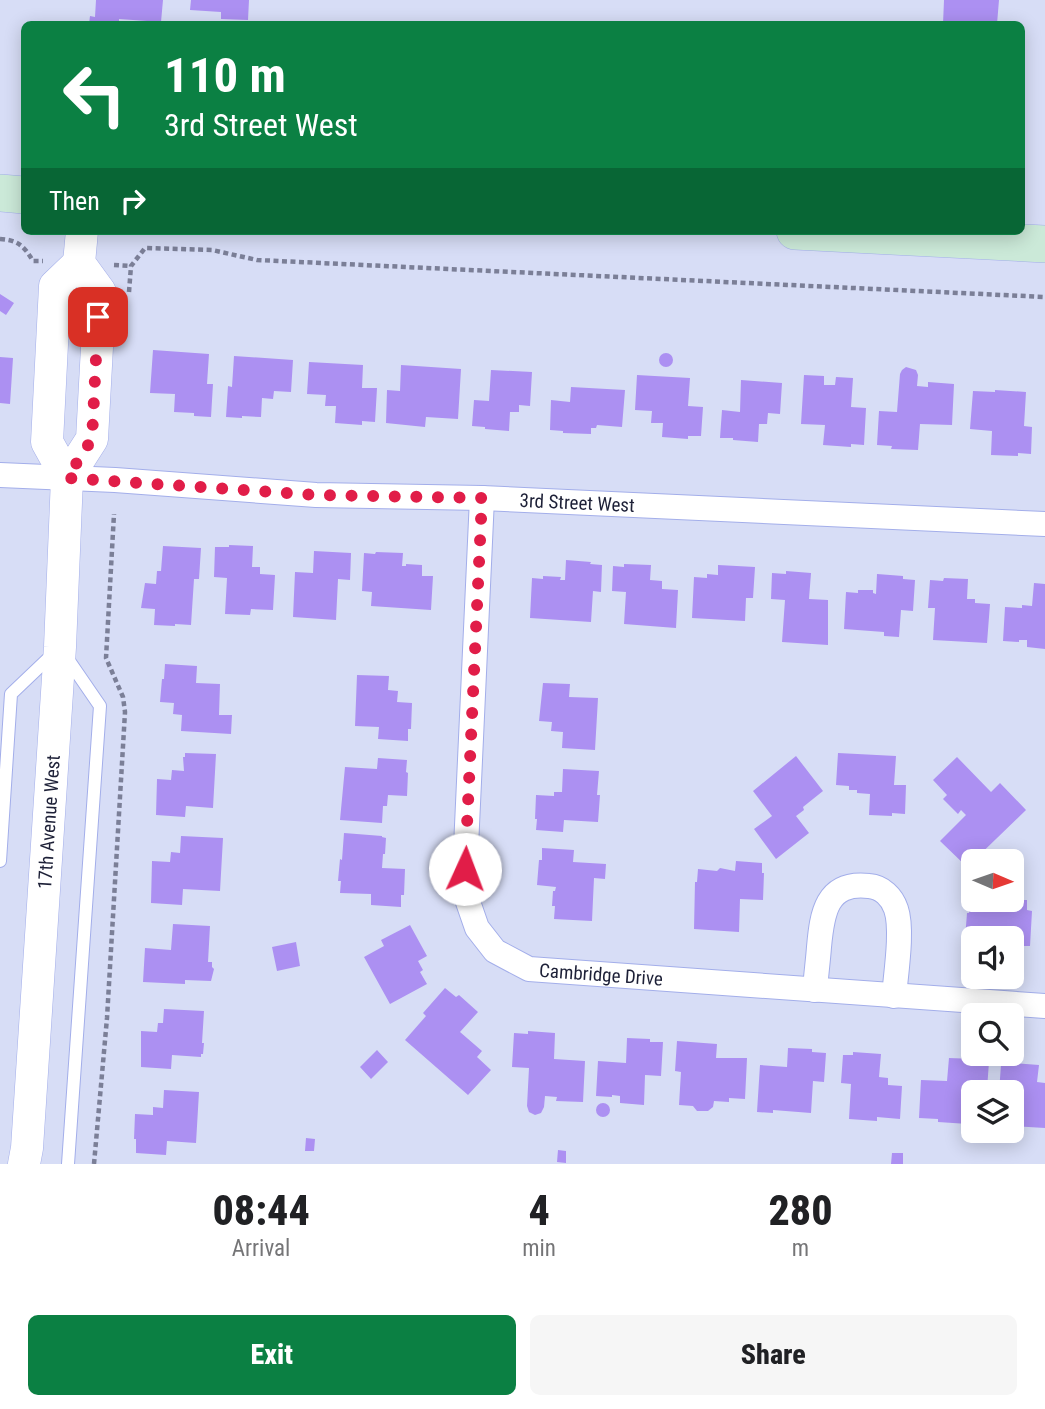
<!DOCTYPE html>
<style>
body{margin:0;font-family:"Roboto Condensed",sans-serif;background:#f6f6f6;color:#202124;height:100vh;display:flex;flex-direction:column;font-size:26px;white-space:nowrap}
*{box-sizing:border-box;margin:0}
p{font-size:23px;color:#757577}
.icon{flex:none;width:38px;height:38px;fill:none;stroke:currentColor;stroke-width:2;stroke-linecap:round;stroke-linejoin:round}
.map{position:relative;height:1164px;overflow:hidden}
.details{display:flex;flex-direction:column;background:#fff;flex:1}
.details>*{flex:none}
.top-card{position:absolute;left:21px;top:21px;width:1004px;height:214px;border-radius:10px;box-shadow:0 4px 18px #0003;background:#0b8043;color:#fff;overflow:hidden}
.needle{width:46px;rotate:92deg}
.controls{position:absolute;left:961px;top:849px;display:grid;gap:14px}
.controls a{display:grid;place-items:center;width:63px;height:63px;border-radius:10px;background:#fff;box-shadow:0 4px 18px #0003;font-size:35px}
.pin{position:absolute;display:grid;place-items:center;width:60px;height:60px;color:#fff;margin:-30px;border-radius:14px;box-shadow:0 4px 10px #0006}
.me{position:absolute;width:77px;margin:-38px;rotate:2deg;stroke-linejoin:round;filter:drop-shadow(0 0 5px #0008)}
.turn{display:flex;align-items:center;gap:24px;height:147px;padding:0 28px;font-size:32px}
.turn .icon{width:91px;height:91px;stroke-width:2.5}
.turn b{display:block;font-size:49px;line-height:60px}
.then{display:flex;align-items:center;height:66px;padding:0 28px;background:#0003;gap:14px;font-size:26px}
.eta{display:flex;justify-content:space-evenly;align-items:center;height:119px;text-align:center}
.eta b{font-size:42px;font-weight:800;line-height:49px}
.primary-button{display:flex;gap:14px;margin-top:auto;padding:14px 28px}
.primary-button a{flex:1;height:80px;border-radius:10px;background:#0b8043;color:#fff;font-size:28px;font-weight:800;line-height:80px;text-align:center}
.primary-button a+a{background:#f6f6f6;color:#202124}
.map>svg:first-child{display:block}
</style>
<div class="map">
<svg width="1045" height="1164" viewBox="0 0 1045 1164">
<rect width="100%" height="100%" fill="#d7ddf6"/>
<path fill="#ac90f2" d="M96 0H163L161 22 119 19V24H89L90 16 95 17Z
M191 0H249L248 20 221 19V12L190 10Z
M944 0H999L997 24H943Z
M0 294 14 303 6 315 0 311Z
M153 350 209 354 207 384H213L211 417 194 416V413L174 412 175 394 150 393Z
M659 360a7 7 0 1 1 14 0a7 7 0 1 1-14 0Z
M234 356 293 360 291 392 274 391 273 399 262 398 261 417 242 416V418L226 417 228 386 232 387Z
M0 357 13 358 10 404 0 403Z
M309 362 363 365 362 388H377L375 422 362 421V425L335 423 336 406H325L326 395 307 394Z
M401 365 461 369 458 419 426 417 425 427 386 423 387 390 400 391Z
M906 367 916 370 918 375 917 386 928 387V382L954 384 952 425 920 424 918 450 891 449 892 446 877 445 879 411 897 412 900 374 902 370Z
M491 370 532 372 530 406 519 405V412H510L509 431 485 429V427L472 426 474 400 489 401Z
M637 375 690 378 688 406 703 407 701 436H688V439L662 437 663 423H651L652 411 635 410Z
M804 375 824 376V385H835L836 377 853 378 851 407 866 408 864 445 851 444V447L823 445 825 425 801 424Z
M741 380 782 383 780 414 768 413 767 424H759L758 442 733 440V438H720L722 410 740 412Z
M571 387 625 390 622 427 597 425 596 428H591V434L563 433V431L550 430 551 400 570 402Z
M995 390 1026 392 1024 426 1032 427 1031 454 1018 453V456L991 455 992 431 970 429 973 391 995 392Z
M229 545 253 546 252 567H260V574L275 575 273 610 251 609 250 615 225 614 227 578 214 577 215 547H229Z
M163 546 201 548 199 579H194L191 625 175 624V626L154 625 155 609 141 608 145 583 156 584 157 571H161Z
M314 551 351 553 350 580 338 579 336 620 293 617 295 572 313 573Z
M376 552 403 553 402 566H406V564L422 565V576H433L431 610 371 606 372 592 362 591 364 553 375 554Z
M566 560 591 562 590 564 602 565 601 592 593 591 591 622 530 618 532 578 543 579V576L561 577 560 580H565Z
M624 564 651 565 650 580 662 581V589L678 590 676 628 624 624 626 592 612 591 613 566 624 567Z
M718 565 755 567 753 598H746L745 621 692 618 694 577 707 578V574L718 575Z
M786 571 811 573 809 599 828 600V645L782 642 785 600 771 599 772 573 786 574Z
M877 574 903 576V579L915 580 913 611 901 610 899 637 884 636V632L844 629 846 592 858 593V590H873V593L876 594Z
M944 578 968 579 967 599H975V603L990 604 987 643 933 640 935 608H928L930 580 943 581Z
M1034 583 1045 584V649L1027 647V640H1019V642L1003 641 1005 607 1022 608V605L1032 606Z
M165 664 197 666 196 683 220 684 219 715H232L231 734 181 731 182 715 173 714 174 703 160 702 162 679H164Z
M357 675 389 676 388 690 398 691 397 702 412 703 411 729H408V741L378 739 379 727 355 726Z
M543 683 570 684 569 697 598 698 595 750 562 748 563 732 551 731 552 722 539 721Z
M185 753 216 754 213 808 186 806 185 817 156 815 157 779 171 780 172 770 184 771 183 757H185Z
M838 753 896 756 894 785H906L905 814 892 813V816L869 815 870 794 857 793V790H849V786L836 785Z
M796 756 823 791 803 807 804 810 796 816 809 833 776 859 754 829 772 816 753 791Z
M957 757 991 792 1000 783 1026 810 967 867 940 841 966 815 961 810 958 814 943 799 947 795 933 780Z
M378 758 407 760 406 772 408 773 407 796 388 795 387 806H383L382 823 340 820 345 767 377 769Z
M563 769 599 771 597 795H600L598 822 564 820 563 832 536 830 537 819H535L536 795 554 796V792H562Z
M344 833 382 836V837L386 838 385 854H383L382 868 405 869 404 895H401V907L371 905V894L340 893 341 881H338L340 859 342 860Z
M181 836 223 838 220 891 183 889 182 905 151 903 152 861 170 862 171 852 180 853Z
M542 848 574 850 573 862 606 864 605 879 594 878 592 921 554 919 555 906H552L553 891H555L556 887 537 885 539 860H542Z
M736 861 762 863V873H764L763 900 740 899 739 932 694 929 695 882H697L698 869 717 871 720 868 735 871Z
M971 890H973V900H1027V910L1032 911 1030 946H1015V949H1012V938L965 939 967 913H969Z
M173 924 210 926 208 962H212V967L214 969 211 981 185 980V984L143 982 145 948 171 950Z
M410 925 427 956 418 961 423 970 420 972 427 984 390 1004 364 957 384 946 381 940Z
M296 942 300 966 277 971 272 947Z
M445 988 456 997 459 995 478 1012 460 1032 482 1051 477 1057 491 1070 468 1095 405 1040 426 1016 423 1013Z
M164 1009 204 1011 202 1043H204L203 1054H201V1057L172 1055 171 1069 141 1067V1031L157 1032 158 1023H163Z
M528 1031 555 1033 554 1059 585 1061 583 1102 556 1101 557 1097 545 1096 544 1107 541 1113 535 1115 529 1112 527 1106 529 1068 512 1067 514 1033 528 1034Z
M627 1038 650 1039V1042H663L661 1076 645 1075 644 1105 620 1103V1096L612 1095V1097L596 1096 598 1061 626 1063Z
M677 1041 717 1044 716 1058H747L745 1099 729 1098V1102L714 1101 713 1107 708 1111H697L693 1106 679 1105 681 1072 675 1071Z
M788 1048 812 1049V1052L826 1053 824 1082 813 1081 811 1113 773 1110V1113L757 1112 760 1065 787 1067Z
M377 1050 388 1062 371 1079 360 1067Z
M853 1052 881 1054 879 1077 888 1078V1085L902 1086 900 1119 877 1117V1121L849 1119 851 1084 841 1083 843 1055H853Z
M949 1058 975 1059V1061L989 1062 987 1089 970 1088 968 1124 938 1122V1119L919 1118 921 1080 947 1081Z
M1014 1063 1039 1065 1037 1082 1045 1083V1128L1012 1126V1092H999L1001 1065 1014 1066Z
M164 1090 199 1092 196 1143 167 1141 166 1155 136 1153V1139H134L135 1114 153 1115V1107L163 1108Z
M596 1110a7 7 0 1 1 14 0a7 7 0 1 1-14 0Z
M306 1138 315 1139 314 1151H305Z
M558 1150 566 1151V1163L557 1162Z
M892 1153H903V1164H891Z"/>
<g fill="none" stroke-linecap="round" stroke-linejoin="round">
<defs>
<path id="service" d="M65 655 100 706 68 1164
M0 861 11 694 53 654"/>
<g id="minor">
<path id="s1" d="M0 475 115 480 316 495 482 498 1045 524"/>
<path id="s2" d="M482 498 465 869 468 902 477 928 495 951 529 969 1045 1006"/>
<path d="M815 990C816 975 818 961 819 947 822 914 826 881 869 886 882 887 892 897 896 909 903 929 896 973 894 996"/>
</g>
<g id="tertiary">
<path d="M67 478 47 442 55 286 79 263"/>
<path id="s3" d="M24 1164 27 1148 60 647 67 478 92 439 100 292 79 263 82 231"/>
</g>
<path id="secondary" d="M0 193 24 195
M795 231 1045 244"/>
</defs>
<use href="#service" stroke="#a3aeea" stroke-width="14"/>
<use href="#minor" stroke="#a3aeea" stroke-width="26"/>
<use href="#tertiary" stroke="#a3aeea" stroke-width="33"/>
<use href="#secondary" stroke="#a3aeea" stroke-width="38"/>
<path stroke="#7b7f97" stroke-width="4.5" stroke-dasharray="5 3.5" stroke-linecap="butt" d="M0 239C18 240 24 246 33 261H43
M114 265 131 266
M129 292 131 266 145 248 212 250 257 260 1045 297
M94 1164 107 1018 125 712 123 697 106 658 114 514"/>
<use href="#service" stroke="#fff" stroke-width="12"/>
<use href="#minor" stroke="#fff" stroke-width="24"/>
<use href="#tertiary" stroke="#fff" stroke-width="32"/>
<use href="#secondary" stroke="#cbe9d8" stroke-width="37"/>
</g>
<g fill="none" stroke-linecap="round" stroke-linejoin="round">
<path stroke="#e11d48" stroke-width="12" stroke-dasharray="0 21.6" d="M98 317 92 439 67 478 317 495 482 498 465 869"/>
</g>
<g text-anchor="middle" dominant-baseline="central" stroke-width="7" stroke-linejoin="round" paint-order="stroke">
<g font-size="19" fill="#1d2037" stroke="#d7ddf6">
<text stroke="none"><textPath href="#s1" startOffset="578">3rd Street West</textPath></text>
<text stroke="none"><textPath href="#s3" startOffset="343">17th Avenue West</textPath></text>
<text stroke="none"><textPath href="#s2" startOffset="572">Cambridge Drive</textPath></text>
</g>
</g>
</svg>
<div class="controls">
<a><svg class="needle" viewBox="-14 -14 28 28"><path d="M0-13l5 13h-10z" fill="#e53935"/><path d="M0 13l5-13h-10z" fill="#757577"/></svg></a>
<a><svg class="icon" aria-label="sound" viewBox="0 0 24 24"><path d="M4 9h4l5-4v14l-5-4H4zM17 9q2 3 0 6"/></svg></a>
<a><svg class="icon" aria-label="search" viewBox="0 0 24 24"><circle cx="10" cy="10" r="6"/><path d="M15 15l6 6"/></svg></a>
<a><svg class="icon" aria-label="layers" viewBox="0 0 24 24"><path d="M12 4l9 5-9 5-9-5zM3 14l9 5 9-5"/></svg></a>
</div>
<div class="pin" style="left:98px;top:317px;background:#d93025"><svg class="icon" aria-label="arrive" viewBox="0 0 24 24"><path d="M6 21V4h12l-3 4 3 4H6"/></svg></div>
<svg class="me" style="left:465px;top:869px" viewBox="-20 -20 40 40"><circle r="19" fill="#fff"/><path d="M0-13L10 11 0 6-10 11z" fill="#e11d48"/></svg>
<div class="top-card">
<div class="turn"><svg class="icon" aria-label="left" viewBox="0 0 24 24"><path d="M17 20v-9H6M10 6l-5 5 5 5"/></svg><div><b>110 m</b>3rd Street West</div></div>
<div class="then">Then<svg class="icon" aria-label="right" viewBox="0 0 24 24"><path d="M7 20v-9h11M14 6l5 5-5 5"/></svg></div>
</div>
</div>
<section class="details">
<div class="eta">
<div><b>08:44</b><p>Arrival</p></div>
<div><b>4</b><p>min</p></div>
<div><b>280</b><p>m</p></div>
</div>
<div class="primary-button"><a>Exit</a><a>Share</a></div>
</section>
